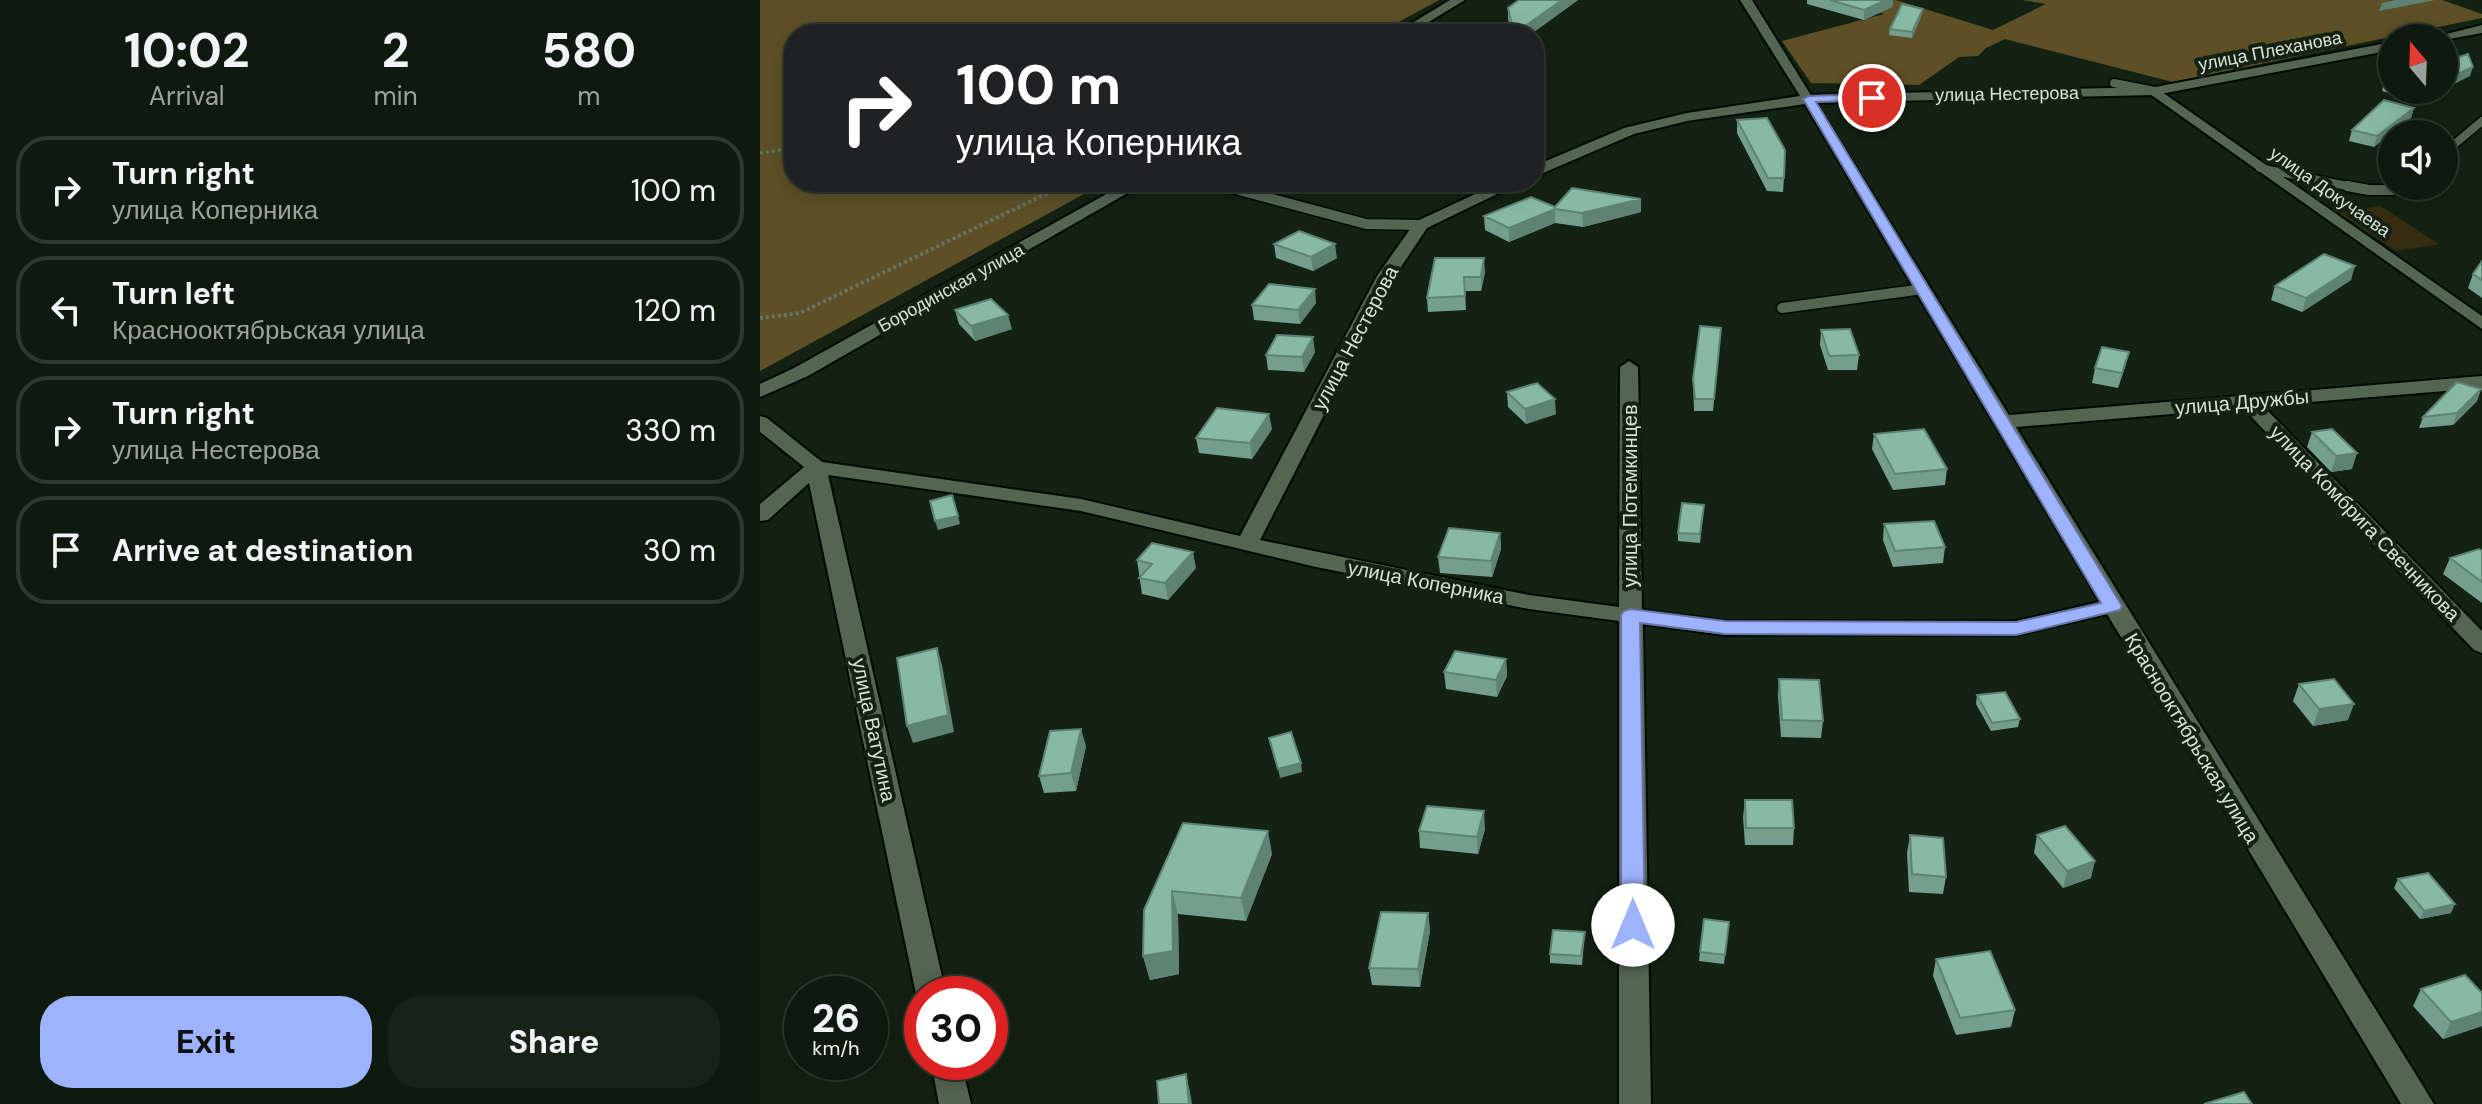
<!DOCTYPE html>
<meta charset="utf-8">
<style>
body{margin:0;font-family:"DM Sans",sans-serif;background:#172317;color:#f1f3f6;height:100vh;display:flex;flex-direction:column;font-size:30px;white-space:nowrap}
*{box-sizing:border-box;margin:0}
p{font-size:26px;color:#9ba19e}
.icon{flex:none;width:44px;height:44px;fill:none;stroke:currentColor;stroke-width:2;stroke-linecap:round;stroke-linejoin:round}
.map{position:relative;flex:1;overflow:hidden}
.drawer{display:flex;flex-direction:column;background:#0e1a0e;width:760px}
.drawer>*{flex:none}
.banner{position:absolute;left:24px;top:24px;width:760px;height:168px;border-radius:32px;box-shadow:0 4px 20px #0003,0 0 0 2px #2e382e;background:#202124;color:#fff;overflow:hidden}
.needle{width:52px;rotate:341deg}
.fabs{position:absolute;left:1618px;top:24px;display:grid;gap:16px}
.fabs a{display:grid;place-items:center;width:80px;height:80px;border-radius:50%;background:#0e1a0e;box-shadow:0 4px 20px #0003,0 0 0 2px #2e382e;font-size:40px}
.speed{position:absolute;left:24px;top:976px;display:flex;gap:16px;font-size:40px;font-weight:700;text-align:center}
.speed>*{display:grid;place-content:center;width:104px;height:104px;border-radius:50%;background:#0e1a0e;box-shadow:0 4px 20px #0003,0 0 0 2px #2e382e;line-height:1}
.speed small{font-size:20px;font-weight:400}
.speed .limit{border:12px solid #d22;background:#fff;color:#111}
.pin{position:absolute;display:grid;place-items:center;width:68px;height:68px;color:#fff;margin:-34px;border:4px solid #fff;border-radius:50%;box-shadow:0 2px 8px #0007}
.me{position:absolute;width:88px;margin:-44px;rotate:0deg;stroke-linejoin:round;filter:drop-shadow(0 0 6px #0008)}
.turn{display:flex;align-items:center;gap:28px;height:168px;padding:0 40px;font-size:36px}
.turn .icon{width:104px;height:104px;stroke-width:2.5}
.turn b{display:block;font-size:56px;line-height:68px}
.eta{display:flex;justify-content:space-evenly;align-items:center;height:136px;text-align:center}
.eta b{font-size:48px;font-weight:800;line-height:56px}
.button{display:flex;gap:16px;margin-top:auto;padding:16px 40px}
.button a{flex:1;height:92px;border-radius:32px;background:#9eb3fd;color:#111;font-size:32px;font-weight:800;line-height:92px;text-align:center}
.button a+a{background:#172317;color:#f1f3f6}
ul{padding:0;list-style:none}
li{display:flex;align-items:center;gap:24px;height:108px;margin:0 16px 12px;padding:0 24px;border:4px solid #2e382e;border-radius:32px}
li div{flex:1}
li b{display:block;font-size:30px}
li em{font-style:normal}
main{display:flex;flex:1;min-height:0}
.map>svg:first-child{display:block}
</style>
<main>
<section class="drawer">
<div class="eta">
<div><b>10:02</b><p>Arrival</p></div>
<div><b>2</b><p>min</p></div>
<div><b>580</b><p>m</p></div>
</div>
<ul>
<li><svg class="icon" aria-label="right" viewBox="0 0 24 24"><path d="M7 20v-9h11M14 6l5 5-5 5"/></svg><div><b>Turn right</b><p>улица Коперника</p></div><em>100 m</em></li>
<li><svg class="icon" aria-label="left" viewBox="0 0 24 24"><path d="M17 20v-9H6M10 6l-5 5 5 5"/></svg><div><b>Turn left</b><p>Краснооктябрьская улица</p></div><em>120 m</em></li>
<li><svg class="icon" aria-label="right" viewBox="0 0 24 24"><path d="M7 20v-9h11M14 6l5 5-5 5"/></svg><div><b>Turn right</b><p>улица Нестерова</p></div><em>330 m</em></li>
<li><svg class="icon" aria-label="arrive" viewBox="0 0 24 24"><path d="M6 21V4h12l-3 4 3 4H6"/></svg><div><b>Arrive at destination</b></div><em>30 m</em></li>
</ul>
<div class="button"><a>Exit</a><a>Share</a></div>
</section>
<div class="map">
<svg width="1722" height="1104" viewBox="0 0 1722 1104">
<rect width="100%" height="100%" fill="#132212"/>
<path fill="#362d11" d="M1620 206 1679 244 1636 251 1579 213Z"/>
<path fill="#5d5027" d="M0 0H679L617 34H34V182H346L0 371Z
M1111 0H1136L1233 30 1286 4 1262 0H1682L1722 14V18L1413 82 1245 39 1226 48 1218 56 1199 57 1159 85 1051 83 1022 41 1124 14 1101 6Z"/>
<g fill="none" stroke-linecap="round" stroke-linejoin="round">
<defs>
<path id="service-far1" d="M1354 83 1395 91
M1684 153 1722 121
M1500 168 1597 188
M451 182 472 188"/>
<path id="service" d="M464 186 606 224 661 225
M1587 186 1609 190H1645L1649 186
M1022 308 1163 289"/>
<path id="minor" d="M690 0H705L649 34H634Z
M980 0H992L1249 415 1722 376V388L1503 406 1722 631V653L1714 650 1483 408 1256 427 1674 1104H1641L1347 614 1256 635H965L883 624 891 1104H859V621L769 609 556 567 321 511 68 475 186 994H162L160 1003 156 994 49 483 8 520 0 521V504L44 467 0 432V416L7 418 62 462 321 499 480 536 617 276 655 222 741 182H762L667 228 635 276 500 540 769 595 859 607 860 367 869 361 878 367 882 610 965 621H1256L1340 602 1045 104 927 121 874 134 774 177V166L864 128 927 113 1040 96Z
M1395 87 1722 316V329L1390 94 1388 91Z
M368 182H387L48 376 0 397V384L34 368Z
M171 1062H201L211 1104H179Z"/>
<path id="tertiary" d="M1722 25V33L1684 40 1670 38Z
M1632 42V50L1395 95 1049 103 1042 99 1049 95 1395 87Z"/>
</defs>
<use href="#service-far1" stroke="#010b01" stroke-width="11"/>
<use href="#service" stroke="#010b01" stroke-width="13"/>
<use href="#minor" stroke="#010b01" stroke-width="4"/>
<use href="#tertiary" stroke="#010b01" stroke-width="4"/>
<path stroke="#677466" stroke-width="3" stroke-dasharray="3 3" stroke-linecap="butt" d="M0 153 34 148
M298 188 309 182"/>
<path stroke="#677466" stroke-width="4" stroke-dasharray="3 3" stroke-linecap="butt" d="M0 318 40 313 302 186"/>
<use href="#service-far1" stroke="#546552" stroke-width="8"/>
<use href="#service" stroke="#546552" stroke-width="10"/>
<use href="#minor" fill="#546552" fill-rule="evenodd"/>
<use href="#tertiary" fill="#546552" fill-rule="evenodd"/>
</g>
<path fill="#749f8e" d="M818 0 771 34H752L748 19V8Z
M1047 0H1133L1132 7 1104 20 1047 4Z
M1162 14 1152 38 1129 35 1130 29Z
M1632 79V90H1681L1656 102 1622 91 1624 81Z
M1654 108 1651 118 1614 147 1589 141 1592 130Z
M977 120 1024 178 1023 192 1007 191 977 133Z
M795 207 881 212 823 227 795 223 749 242 725 230 724 216Z
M514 244 577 258 553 271 516 258Z
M675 258 725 272 721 291H705L706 310 668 312 667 298Z
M1722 261V298L1708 288 1713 274Z
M1591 280 1542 312 1511 300 1515 286Z
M556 303 540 324 494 320 492 305Z
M195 310 252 329 215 341 199 324Z
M961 328 953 411H934L933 379Z
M1061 330 1099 355 1097 370H1068L1060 345Z
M555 352 544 372 508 370 506 355Z
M1369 352 1365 367 1358 388 1332 383 1335 368Z
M1721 389 1717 401 1693 425 1659 428 1663 417Z
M747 392 796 414 766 424 748 407Z
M512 429 492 459 439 453 436 438Z
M1552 432 1592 469 1571 472 1547 447Z
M1114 434 1187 469 1185 485 1133 490 1112 449Z
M944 505 940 543 918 541V533Z
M1124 524 1185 547 1183 563 1133 567 1123 540Z
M740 533 741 549 732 577 680 573 678 557Z
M1722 551V603L1683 574 1690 558Z
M377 560 436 568 408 600 382 594Z
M746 659 747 676 737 697 686 689 684 672Z
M1019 679 1063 721 1061 738 1021 737 1018 696Z
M1539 684 1588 720 1553 726 1533 701Z
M1217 695 1260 719 1258 727 1231 731 1216 704Z
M326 746 316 791 284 793 279 776Z
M985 800 1034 828 1033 845H985L983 817Z
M423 823 512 854 486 921 418 914 419 974 390 980 383 956Z
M725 829 718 854 660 848 659 831Z
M1150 835 1186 877 1183 894 1149 892 1147 853Z
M1277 835 1331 878 1303 888 1274 853Z
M1638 879 1691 913 1660 919 1634 888Z
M668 913 670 931 660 987 612 985 609 968Z
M969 922 964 964 939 961 940 952Z
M825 932 822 965 790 963V954Z
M1176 959 1255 1010 1251 1027 1196 1035 1173 976Z
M1661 989 1722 1012V1026L1683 1039 1653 1006Z"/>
<path fill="#5e8274" d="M802 0H818L771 34H754Z
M1126 0H1133L1132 7 1104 20V10Z
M1635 0H1675L1619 11 1622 3Z
M1163 9 1162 14 1152 38V32Z
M1713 67 1710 76 1684 89V80Z
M1663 90H1681L1656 102 1659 92Z
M1654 108 1651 118 1614 147 1617 136Z
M881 199V212L823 227 822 213Z
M795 209V223L749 242V228Z
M575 244 577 258 553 271 551 257Z
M724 258 725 272 721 291V277Z
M1595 266 1591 280 1542 312 1546 298Z
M555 289 556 303 540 324 538 310Z
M248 315 252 329 215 341 211 326Z
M553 337 555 352 544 372 542 357Z
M1369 352 1365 367 1358 388 1362 373Z
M1721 389 1717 401 1693 425 1697 413Z
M795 399 796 414 766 424 765 409Z
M509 414 512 429 492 459 490 443Z
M1597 453 1592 469 1571 472 1576 456Z
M198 516 200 524 178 530 175 521Z
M740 533 741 549 732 577 731 561Z
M433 552 436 568 408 600 405 583Z
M177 648 182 665 194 732 153 743 147 726Z
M746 659 747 676 737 697 736 680Z
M1594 704 1588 720 1553 726 1559 709Z
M321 729 326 746 316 791 311 773Z
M541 763 542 772 520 778 518 769Z
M724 811 725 829 718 854 717 837Z
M508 831 512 854 486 921 481 898Z
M1335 861 1331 878 1303 888 1307 871Z
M412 891 418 914 419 974 390 980 383 956Z
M1695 904 1691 913 1660 919 1664 911Z
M668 913 670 931 660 987 658 969Z
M1722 1012V1026L1683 1039 1691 1022Z
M426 1074 430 1092 432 1104H429Z"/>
<path fill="#87b9a5" stroke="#5e8274" stroke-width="2" d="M759 0H802L754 34 748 8Z
M1070 0H1126L1104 10Z
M1142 4 1163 9 1152 32 1130 29Z
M1708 54 1713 67 1684 80V62Z
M1624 100 1654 108 1617 136 1592 130Z
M1007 118 1025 150 1024 178H1008L977 120Z
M812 188 881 199 822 213 795 209 749 228 724 216 771 197 795 207Z
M539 231 575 244 551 257 514 244Z
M1564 254 1595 266 1546 298 1515 286Z
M675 258H724L721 277H704L705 296 667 298Z
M1722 261V280L1713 274Z
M509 284 555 289 538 310 492 305Z
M231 299 248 315 211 326 195 310Z
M940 326 961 328 954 399H935L933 379Z
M1090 329 1099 355 1069 356 1061 330Z
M517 335 553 337 542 357 506 355Z
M1342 347 1369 352 1362 373 1335 368Z
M1697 382 1721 389 1697 413 1663 417Z
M777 383 795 399 765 409 747 392Z
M457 408 509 414 490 443 436 438Z
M1164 429 1187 469 1135 474 1114 434Z
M1572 429 1597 453 1576 456 1552 432Z
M192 495 198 516 175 521 170 501Z
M922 503 944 505 940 534 918 533Z
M1174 521 1185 547 1135 551 1124 524Z
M689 528 740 533 731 561 678 557Z
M392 543 433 552 405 583 379 578 392 564 377 560Z
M1719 549 1722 551V582L1690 558Z
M177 648 188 715 147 726 137 658Z
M695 651 746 659 736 680 684 672Z
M1019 679 1059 680 1063 721 1022 720Z
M1574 679 1594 704 1559 709 1539 684Z
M1245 692 1260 719 1232 723 1217 695Z
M321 729 311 773 279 776 290 731Z
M531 732 541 763 518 769 509 738Z
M985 800H1032L1034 828H986Z
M667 806 724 811 717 837 659 831Z
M423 823 508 831 481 898 412 891 413 951 383 956 384 910Z
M1305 826 1335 861 1307 871 1277 835Z
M1150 835 1183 838 1186 877 1152 874Z
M1668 873 1695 904 1664 911 1638 879Z
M621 912 668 913 658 969 609 968Z
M944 919 969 922 965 955 940 952Z
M793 930 825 932 821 956 790 954Z
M1230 951 1255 1010 1200 1018 1176 959Z
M1705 975 1722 993V1012L1691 1022 1661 989Z
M426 1074 429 1104H399L397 1081Z
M1484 1092 1492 1104H1444Z"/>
<path fill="#9eb3fd" stroke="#6774a4" stroke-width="2" d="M1112 94 1118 98 1116 100 1056 102 1362 606 1360 610 1256 635 965 634 880 623 885 925 881 932 873 934 864 932 861 925V615L864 611 871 609 965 621 1256 622 1341 603 1043 99 1049 96Z"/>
<g text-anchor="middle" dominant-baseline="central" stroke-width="8" stroke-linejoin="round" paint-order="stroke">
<g font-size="18" fill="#d7e1d6" stroke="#132212">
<text transform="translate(1510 51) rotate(-11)">улица Плеханова</text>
<text transform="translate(1247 94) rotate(-1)">улица Нестерова</text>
<text transform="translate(1570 192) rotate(35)">улица Докучаева</text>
<text transform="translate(191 288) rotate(-29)">Бородинская улица</text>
</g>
<g font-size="20" fill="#d7e1d6" stroke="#132212">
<text transform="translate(595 338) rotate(-62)">улица Нестерова</text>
<text transform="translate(1482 402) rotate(-5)">улица Дружбы</text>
<text transform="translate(870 496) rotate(-90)">улица Потемкинцев</text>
<text transform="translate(1605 523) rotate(46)">улица Комбрига Свечникова</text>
<text transform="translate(666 582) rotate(11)">улица Коперника</text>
<text transform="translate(114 730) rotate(78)">улица Ватутина</text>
<text transform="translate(1432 738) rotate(59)">Краснооктябрьская улица</text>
</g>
</g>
</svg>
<div class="fabs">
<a><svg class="needle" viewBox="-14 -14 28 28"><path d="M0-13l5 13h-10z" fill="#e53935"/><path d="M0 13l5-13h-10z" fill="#9ba19e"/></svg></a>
<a><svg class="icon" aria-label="sound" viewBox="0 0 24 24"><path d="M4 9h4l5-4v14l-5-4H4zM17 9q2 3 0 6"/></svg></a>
</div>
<div class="speed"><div>26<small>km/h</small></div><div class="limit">30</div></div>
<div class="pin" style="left:1112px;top:98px;background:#d93025"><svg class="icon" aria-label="arrive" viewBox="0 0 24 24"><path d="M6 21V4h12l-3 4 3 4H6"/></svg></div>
<svg class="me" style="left:873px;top:925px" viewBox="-20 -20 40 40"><circle r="19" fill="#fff"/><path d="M0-13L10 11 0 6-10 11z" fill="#9eb3fd"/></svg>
<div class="banner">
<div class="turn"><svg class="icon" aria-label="right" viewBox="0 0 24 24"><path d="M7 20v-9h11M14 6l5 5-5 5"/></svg><div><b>100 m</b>улица Коперника</div></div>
</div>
</div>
</main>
